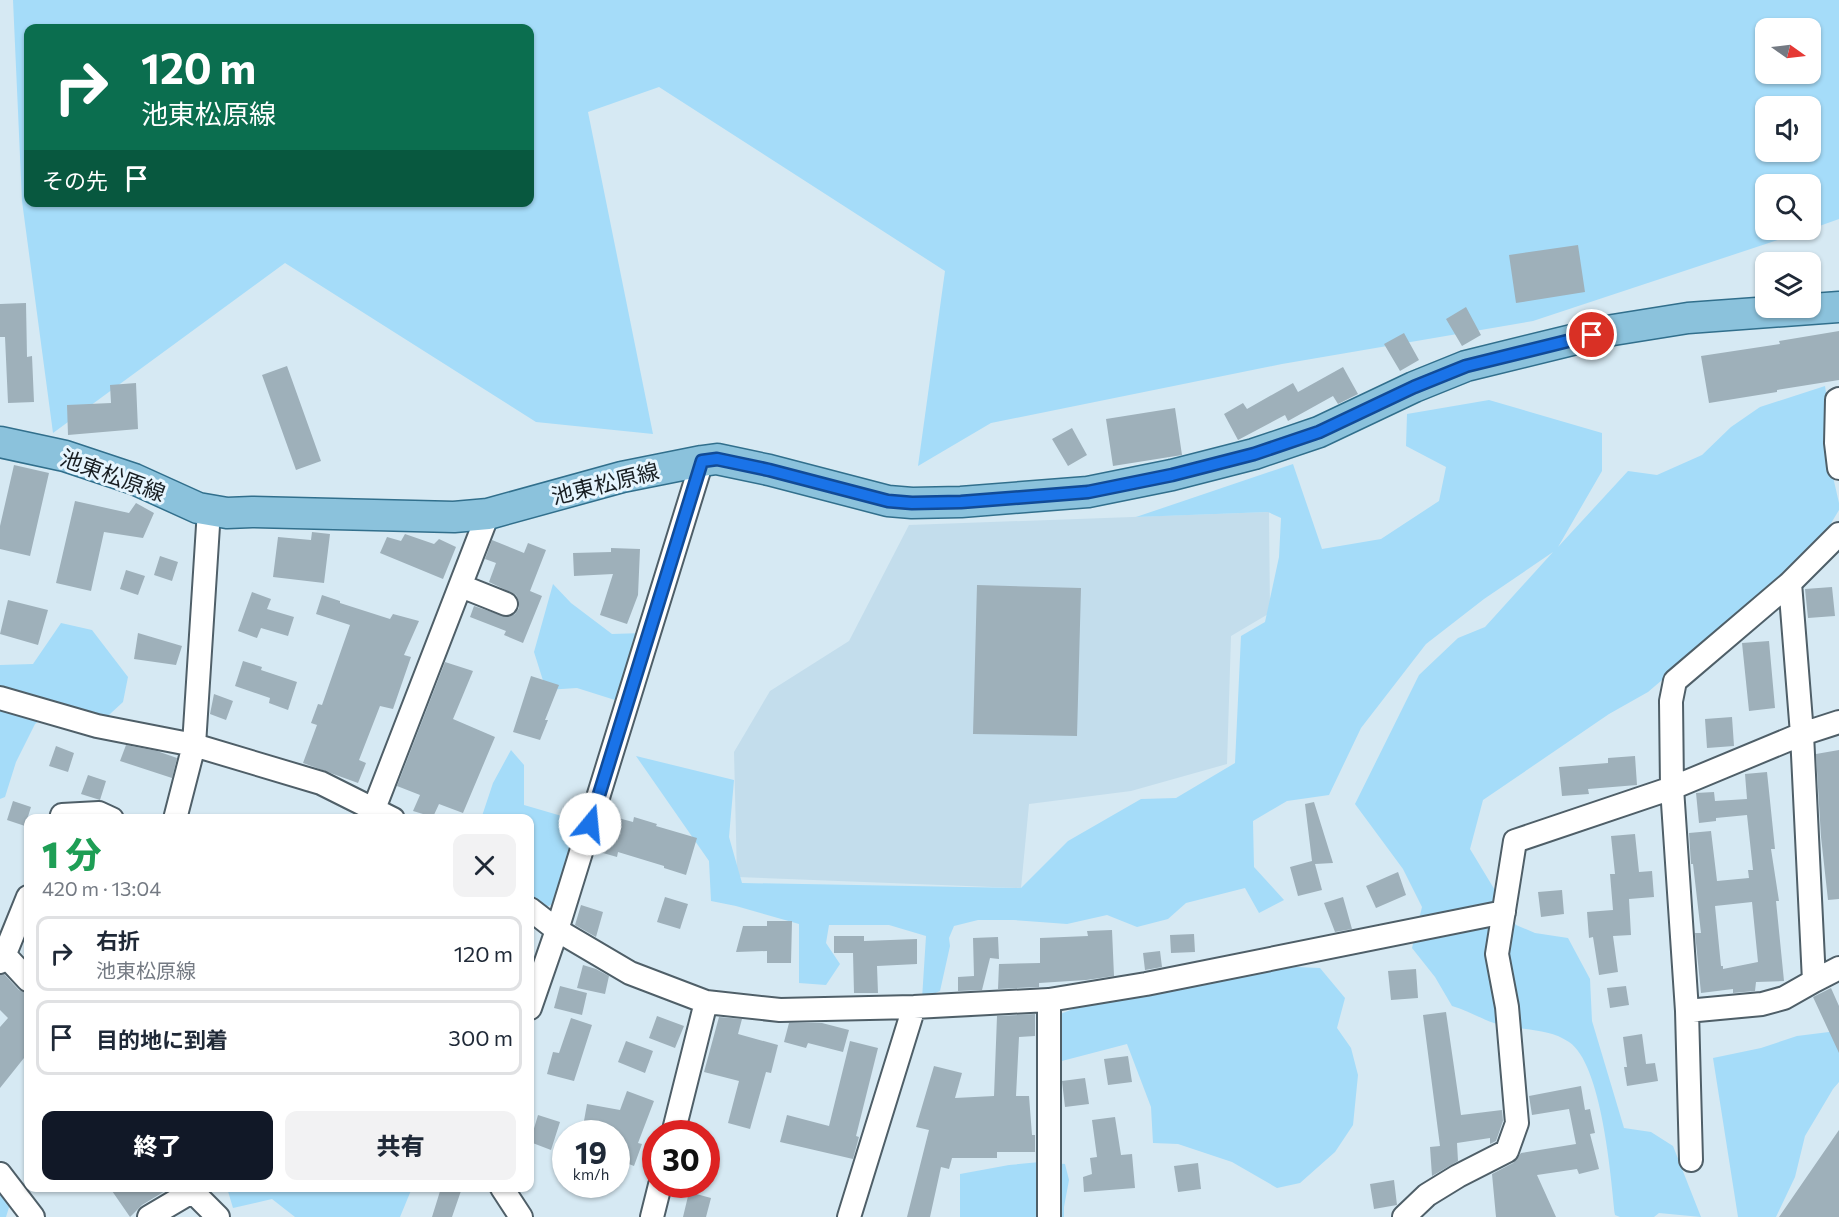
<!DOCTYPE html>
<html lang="ja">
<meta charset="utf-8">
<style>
body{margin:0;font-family:Commissioner,"Noto Sans JP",sans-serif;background:#f2f2f3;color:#1f2937;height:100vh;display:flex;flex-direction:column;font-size:22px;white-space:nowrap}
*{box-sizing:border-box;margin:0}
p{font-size:20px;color:#747a83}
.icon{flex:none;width:33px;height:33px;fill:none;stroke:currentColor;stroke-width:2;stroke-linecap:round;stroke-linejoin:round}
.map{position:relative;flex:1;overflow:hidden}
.sheet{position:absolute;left:24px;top:814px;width:510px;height:378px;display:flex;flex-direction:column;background:#fff;border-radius:12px;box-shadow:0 2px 4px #0004}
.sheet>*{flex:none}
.banner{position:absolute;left:24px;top:24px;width:510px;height:183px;border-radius:12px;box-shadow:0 2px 4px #0004;background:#0b6e4f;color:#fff;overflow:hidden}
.needle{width:39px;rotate:104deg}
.fabs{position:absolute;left:1755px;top:18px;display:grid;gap:12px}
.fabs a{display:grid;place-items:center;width:66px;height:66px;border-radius:12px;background:#fff;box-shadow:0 2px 4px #0004;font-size:30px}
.speed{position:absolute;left:552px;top:1120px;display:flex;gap:12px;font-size:30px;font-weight:700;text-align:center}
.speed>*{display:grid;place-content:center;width:78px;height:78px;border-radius:50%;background:#fff;box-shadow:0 2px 4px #0004;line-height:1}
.speed small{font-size:15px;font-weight:400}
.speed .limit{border:9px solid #d22;background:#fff;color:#111}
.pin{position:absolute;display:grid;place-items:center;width:51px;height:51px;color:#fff;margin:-26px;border:3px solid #fff;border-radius:50%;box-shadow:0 2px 6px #0007}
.me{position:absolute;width:66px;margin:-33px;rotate:17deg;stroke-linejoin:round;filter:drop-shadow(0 0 4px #0008)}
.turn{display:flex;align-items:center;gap:21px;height:126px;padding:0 18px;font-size:27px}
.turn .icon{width:78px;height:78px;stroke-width:2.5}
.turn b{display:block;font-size:42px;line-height:51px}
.then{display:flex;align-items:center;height:57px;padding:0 18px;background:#0003;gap:12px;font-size:22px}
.round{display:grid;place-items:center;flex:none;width:63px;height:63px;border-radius:12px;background:#f2f2f3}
.summary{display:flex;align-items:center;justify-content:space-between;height:102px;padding:0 18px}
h1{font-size:36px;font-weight:800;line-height:45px;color:#1e9e55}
.button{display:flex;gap:12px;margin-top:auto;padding:12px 18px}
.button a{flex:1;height:69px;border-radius:12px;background:#111827;color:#fff;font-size:24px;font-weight:800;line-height:69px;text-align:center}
.button a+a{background:#f2f2f3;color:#1f2937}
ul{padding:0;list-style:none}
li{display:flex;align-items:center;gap:18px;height:75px;margin:0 12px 9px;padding:0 6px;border:3px solid #e0e1e3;border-radius:12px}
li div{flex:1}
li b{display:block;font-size:22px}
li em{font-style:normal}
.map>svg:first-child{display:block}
</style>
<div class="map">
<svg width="1839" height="1217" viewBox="0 0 1839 1217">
<rect width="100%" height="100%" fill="#d6e9f3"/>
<path fill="#c3ddec" d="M1269 512 1270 613 1231 636 1227 764 1131 791 1029 804 1021 888 737 877 734 752 770 691 849 641 909 525Z"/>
<path fill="#a5dcf9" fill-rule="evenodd" d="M13 0H1839V219L1811 229 1810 184H1766V230H1808L1533 321 1282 364 991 423 918 466 945 271 659 87 588 112 653 434 536 422 285 263 53 433 22 201ZM28 28H530V202H28ZM1766 28H1810V74H1766ZM1766 106H1810V152H1766Z
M1825 386 1828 405 1831 468 1839 503V510L1830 525 1743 611 1648 692 1609 714 1483 800 1470 849 1516 925 1535 933 1568 938 1590 979 1592 1021 1624 1128 1651 1132 1673 1146 1701 1217 1659 1213 1654 1217H1620L1615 1215C1611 1177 1602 1064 1569 1042 1547 1027 1518 1031 1494 1023 1479 1018 1467 1010 1452 1006L1435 977 1412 948 1422 907 1403 869 1355 804 1419 675 1458 638 1485 627 1553 552 1484 599 1426 644 1361 728 1329 795 1287 801 1253 821 1254 867 1284 900 1259 913 1245 888 1186 903 1168 919 1137 927 1107 915 1067 924 1014 920H978L954 926 949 938 950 946 940 991 922 999 926 936 889 925H829L826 943 840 964 826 985 799 983V924L736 906 711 901 709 861 636 756 734 780 729 837 742 883 1021 888 1068 841 1141 799 1176 798 1235 763 1241 636 1265 622 1279 557 1281 518 1268 512 1136 517 1293 464 1322 549 1381 539 1439 501 1446 467 1406 446 1407 414 1489 400 1602 433V471L1558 547 1628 471 1657 475 1702 455 1731 427 1760 407Z
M553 584 571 603 612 634 643 633 636 675 615 700 577 688 546 690 534 652Z
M61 623 92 630 128 677 123 702 97 726 51 712 35 724 16 762 5 797 0 799V665L33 664Z
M511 750 524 765V805L572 819 566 880 557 902 534 913 530 911V819H481L493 783Z
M1296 967 1320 968 1345 998 1337 1028 1351 1048 1358 1075 1353 1125 1335 1152 1300 1183 1277 1188 1232 1162 1178 1144 1153 1143 1151 1107 1127 1044 1058 1062 1060 1014 1084 1005 1156 994 1239 972Z
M1829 1032H1839V1082L1833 1089 1805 1136 1795 1177 1776 1217H1738L1713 1058 1761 1048 1797 1036Z
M0 1162 5 1164 15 1188 6 1217H0Z
M1040 1162 1065 1164 1069 1180 1064 1207V1217H960V1174L1009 1165Z
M227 1188H412L400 1217H295L272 1199 233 1208Z"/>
<path fill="#9eb0ba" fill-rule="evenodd" d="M1578 245 1585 292 1516 303 1509 255Z
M26 303 27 357 32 356 34 402 8 403 5 337H0V304Z
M1466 307 1481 335 1462 346 1446 319Z
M1839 331V380L1777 390V392L1709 403 1701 356 1780 344 1779 341Z
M1404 333 1419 360 1400 371 1384 344Z
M287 366 321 461 296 470 262 375Z
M1343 367 1358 394 1338 404 1333 396 1288 421 1285 415 1238 440 1224 414 1243 403 1247 409 1293 383 1298 392Z
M136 383 138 429 68 435 67 405 111 403 110 385Z
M1175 408 1182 455 1113 466 1106 419Z
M1072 428 1087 455 1068 466 1052 439Z
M14 465 49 473 30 556 0 549V526Z
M75 501 129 513 136 503 154 513 143 538 104 532 91 591 56 583Z
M312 532 330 534 324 583 273 577 278 537 311 540Z
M405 534 434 544 439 539 456 547 443 579 380 553 387 537 401 541Z
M492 540 524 553 528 543 546 550 530 591 542 596 523 643 504 635 506 631 470 617 474 606 507 617 515 614 519 608V602L516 595 489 582 496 563 485 559Z
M611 548 640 549 638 595 627 624 600 615 613 574 574 576 573 553 611 552Z
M160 556 178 562 172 581 154 575Z
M126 570 145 576 138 595 120 589Z
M977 585 1081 588 1077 736 973 734Z
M1832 587 1835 616 1808 618 1805 589Z
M252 592 271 599 267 609 294 617 288 636 261 628 257 638 238 631Z
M322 595 340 601V603L390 619 393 614 419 621 404 655 411 657 393 709 380 706 359 760 366 763 358 783 303 763 317 725 311 723 318 704 322 705 350 625 316 614Z
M8 600 48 610 38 645 0 634Z
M138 633 182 646 176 665 134 659Z
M1769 641 1775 708 1749 711 1742 643Z
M243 661 262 667 261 670 297 682 288 710 269 703 270 698 235 686Z
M445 662 473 671 453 719 495 737 463 813 439 804 433 817 413 811 420 795 397 786Z
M531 676 559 685 545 720H548L540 740 513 732Z
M214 694 233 701 226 720 210 714Z
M1732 717 1734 746 1707 748 1705 719Z
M126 745 157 751 177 758 172 778 120 761Z
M56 746 74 753 68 772 49 766Z
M1839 750V899L1828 900 1821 837 1816 754Z
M1635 756 1637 785 1588 789 1589 794 1562 796 1559 767 1608 763V758Z
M1767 772 1775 849H1771L1779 901H1776L1784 981 1756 982 1755 991 1733 993V989L1701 993 1695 933H1701L1693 864H1691L1689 833 1711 831 1717 881 1749 878 1748 870H1753L1747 815 1716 818V821L1699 823 1696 793 1714 792 1715 801 1747 799 1745 774ZM1752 902 1758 962 1723 969V966H1721L1715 906Z
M88 775 106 781 100 800 81 794Z
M13 801 31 807 25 826 7 820Z
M1314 802 1333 863 1315 864 1322 890 1298 896 1290 867 1312 861 1305 804Z
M607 815 633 822 634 817 657 824 656 826 697 838 686 875 664 868V866L618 852 617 857 596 851Z
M1635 834 1639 872 1652 871 1654 897 1629 899 1631 935 1613 936 1618 972 1599 975 1593 937 1589 938 1587 912 1613 910 1610 874H1615L1611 836Z
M1398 872 1406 895 1376 908 1366 886Z
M1562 890 1564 914 1541 917 1538 892Z
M665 897 688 904 680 929 657 922Z
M1343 897 1352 929 1335 932 1324 903Z
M581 905 603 912 596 937 575 925Z
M767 921H792L791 963H767V951L736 952 743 926H767Z
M1112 930 1114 976 1086 980 1039 983V987L998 989 999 964 1040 963V938L1088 936 1087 931Z
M1194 934 1195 952 1171 953 1170 935Z
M834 936H864V941L917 939V964L877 966 878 993H854L853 953H834Z
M998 937 999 959 990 958 982 990 958 991V977L974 976 973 938Z
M1160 951 1162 967 1145 970 1143 953Z
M583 965 596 969 609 976 605 994 577 988Z
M1416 969 1418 998 1391 1000 1388 971Z
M4 974 19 990 28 993V1053L0 1088V1027L8 1018 0 1010V975Z
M560 986 587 993 582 1015 554 1008Z
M1626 986 1629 1005 1610 1008 1607 988Z
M1831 988 1839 1006V1053L1813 997Z
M1446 1012 1461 1115 1502 1110 1503 1121 1496 1141 1490 1144V1138L1457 1143 1458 1161 1432 1176 1430 1147 1440 1146 1423 1015Z
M1035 1014V1036L1019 1037 1016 1096H1029L1032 1135H1035V1152H997V1158H952L949 1169 941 1167 930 1217H907L929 1130 916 1127 934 1066 962 1073 955 1098 994 1096 997 1016Z
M657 1016 684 1026 675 1048 649 1038Z
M719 1017 742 1019 738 1034 778 1045 771 1073 766 1072 750 1129 728 1123 739 1081 704 1072Z
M571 1018 592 1025 574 1081 547 1074 553 1052 559 1053Z
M789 1023H822L849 1030 843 1052 808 1043 806 1048 784 1042Z
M1642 1034 1646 1064 1655 1063 1658 1081 1627 1086 1624 1067H1627L1623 1037Z
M626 1041 653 1051 645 1073 618 1062Z
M850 1041 878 1048 856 1136 859 1137 853 1159 780 1142 787 1115 829 1126Z
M1128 1056 1132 1082 1108 1085 1104 1059Z
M1085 1078 1089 1104 1065 1107 1062 1081Z
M1581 1086 1585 1110 1590 1109 1595 1133 1590 1134 1599 1169 1579 1174 1577 1169 1537 1175 1556 1217H1496L1492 1174 1513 1163 1521 1153 1576 1144 1569 1109 1532 1115 1529 1096Z
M627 1091 654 1101 638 1143 642 1144 634 1166 616 1159V1134L582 1132 587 1104 620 1110Z
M538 1115 560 1122 551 1150 530 1142Z
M1115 1117 1121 1155 1132 1154 1135 1188 1084 1192 1083 1177 1092 1174 1090 1158 1097 1157 1092 1120Z
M1839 1130V1217H1779Z
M1198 1163 1201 1189 1178 1192 1174 1166Z
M1394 1180 1397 1205 1374 1209 1370 1184Z
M110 1188H170L142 1205 130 1217Z
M441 1188H462L452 1217H432Z
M689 1192 711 1198 706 1217H683Z"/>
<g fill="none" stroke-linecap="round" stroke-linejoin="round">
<defs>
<path id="minor" d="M1839 399 1837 400 1836 443 1839 468
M1839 534 1790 583 1802 734 1814 981 1839 968
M461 586 506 604
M0 698 97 726 194 745 321 783 393 819
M61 819 62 815 99 813 112 819
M175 819 194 745 209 510
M370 819 488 514
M530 909 557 930 630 973 706 1002 780 1010 914 1007 1049 1000 1146 984 1504 912
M0 950 28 980
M0 962 4 956 28 897
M530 1008 557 930 702 461
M1687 1011 1762 1004 1784 998 1814 981
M673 1134 706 1002
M1691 1160 1687 1011 1672 788 1671 701 1675 681 1790 583
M0 1174 33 1217
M189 1188 218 1217
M502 1188 521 1217
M149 1217 193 1191
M652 1217 660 1185
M849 1217 914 1007
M1049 1217V1000
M1404 1217 1427 1195 1458 1176 1507 1151 1517 1123 1507 1007 1497 954 1515 841 1672 788 1802 734 1839 722"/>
<path id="major" d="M0 442 65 456 134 479 198 508 227 513 252 512 454 517 488 514 622 477 702 461 717 459 769 470 888 501 912 503 961 502 1088 492 1172 475 1254 454 1319 432 1414 387 1466 366 1613 330 1688 318 1839 307"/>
</defs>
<use href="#minor" stroke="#4f5f68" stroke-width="26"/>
<use href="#major" stroke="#316f8c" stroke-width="33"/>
<use href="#minor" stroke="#fff" stroke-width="22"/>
<use href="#major" stroke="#8bc2dc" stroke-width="30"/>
</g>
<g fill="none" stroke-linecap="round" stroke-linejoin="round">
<defs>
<path id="route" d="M590 824 702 461 717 459 769 470 888 501 912 503 961 502 1088 492 1172 475 1254 454 1319 432 1414 387 1466 366 1592 335"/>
</defs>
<use href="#route" stroke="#114b97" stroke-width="15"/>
<use href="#route" stroke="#1a73e8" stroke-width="10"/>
</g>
<g text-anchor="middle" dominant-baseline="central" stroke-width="6" stroke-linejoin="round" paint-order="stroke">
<g font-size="22" fill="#181e22" stroke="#e6f5fe">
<text transform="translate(113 475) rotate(20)">池東松原線</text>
<text transform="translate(605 483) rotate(-14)">池東松原線</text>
</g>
</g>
</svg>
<div class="fabs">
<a><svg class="needle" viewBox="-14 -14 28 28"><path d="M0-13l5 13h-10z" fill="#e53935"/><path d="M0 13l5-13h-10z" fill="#747a83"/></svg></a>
<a><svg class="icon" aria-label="sound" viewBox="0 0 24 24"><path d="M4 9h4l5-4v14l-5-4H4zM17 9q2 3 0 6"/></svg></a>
<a><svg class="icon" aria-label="search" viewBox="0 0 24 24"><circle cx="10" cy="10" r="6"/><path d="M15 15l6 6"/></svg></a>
<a><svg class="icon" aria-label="layers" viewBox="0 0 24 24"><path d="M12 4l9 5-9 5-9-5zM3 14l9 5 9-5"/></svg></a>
</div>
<div class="speed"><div>19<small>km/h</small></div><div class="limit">30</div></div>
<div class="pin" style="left:1592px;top:335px;background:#d93025"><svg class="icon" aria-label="arrive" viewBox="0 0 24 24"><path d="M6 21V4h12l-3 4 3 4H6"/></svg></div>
<svg class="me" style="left:590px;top:824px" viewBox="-20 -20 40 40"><circle r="19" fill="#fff"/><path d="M0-13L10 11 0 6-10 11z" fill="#1a73e8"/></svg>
<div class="banner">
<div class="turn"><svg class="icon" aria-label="right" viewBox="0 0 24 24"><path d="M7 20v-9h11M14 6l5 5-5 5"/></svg><div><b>120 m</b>池東松原線</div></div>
<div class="then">その先<svg class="icon" aria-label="arrive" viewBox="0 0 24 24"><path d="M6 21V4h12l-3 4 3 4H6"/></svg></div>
</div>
<section class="sheet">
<div class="summary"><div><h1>1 分</h1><p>420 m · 13:04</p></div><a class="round"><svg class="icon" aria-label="close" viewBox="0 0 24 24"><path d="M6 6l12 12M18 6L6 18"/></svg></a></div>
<ul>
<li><svg class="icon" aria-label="right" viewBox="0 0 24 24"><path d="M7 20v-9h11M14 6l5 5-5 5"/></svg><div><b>右折</b><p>池東松原線</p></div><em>120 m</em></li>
<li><svg class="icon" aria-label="arrive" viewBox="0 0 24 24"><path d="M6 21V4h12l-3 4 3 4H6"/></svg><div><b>目的地に到着</b></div><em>300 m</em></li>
</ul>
<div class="button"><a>終了</a><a>共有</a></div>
</section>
</div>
